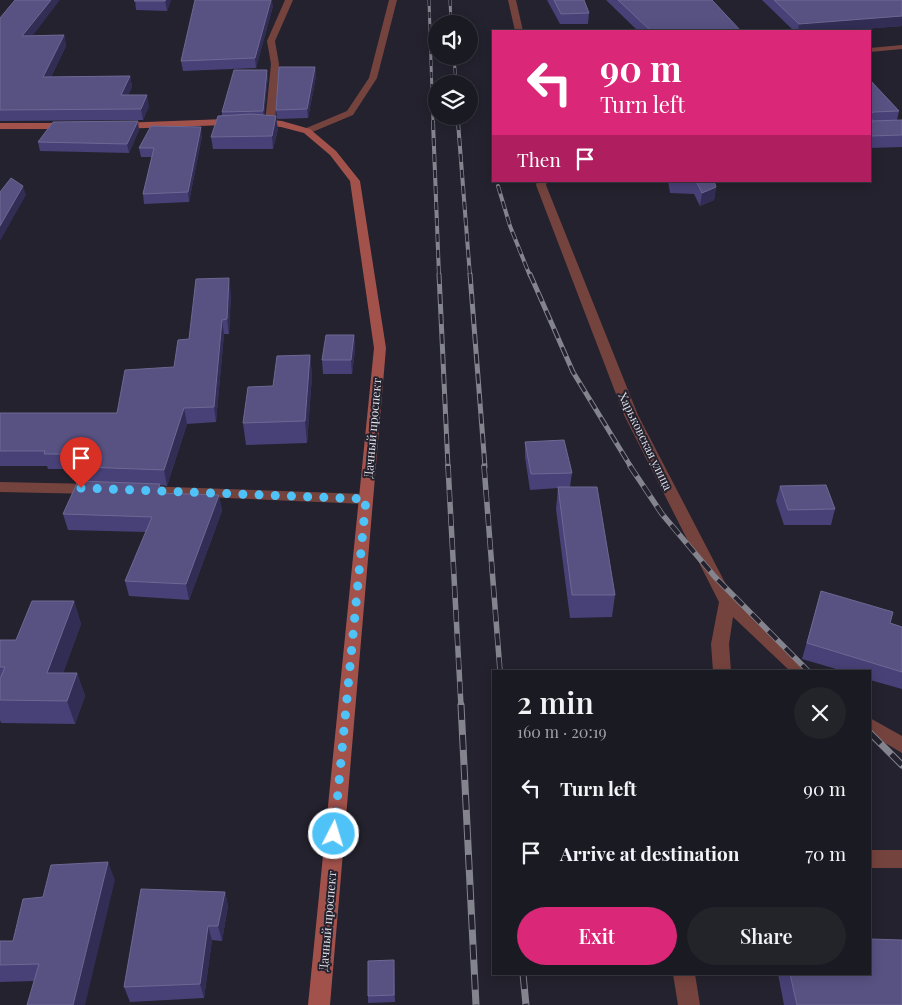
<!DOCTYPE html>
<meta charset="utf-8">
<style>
body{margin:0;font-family:"Playfair Display",serif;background:#23232a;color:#f1f3f6;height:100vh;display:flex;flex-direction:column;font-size:19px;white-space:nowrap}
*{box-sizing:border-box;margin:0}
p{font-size:16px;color:#9fa1a5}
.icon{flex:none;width:28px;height:28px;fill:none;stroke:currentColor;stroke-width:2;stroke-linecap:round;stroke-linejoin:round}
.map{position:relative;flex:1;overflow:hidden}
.details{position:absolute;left:492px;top:670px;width:379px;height:305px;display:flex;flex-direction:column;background:#1a1a22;border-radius:0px;box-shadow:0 2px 12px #0003,0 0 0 1px #383840}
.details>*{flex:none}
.top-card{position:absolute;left:492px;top:30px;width:379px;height:152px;border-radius:0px;box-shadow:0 2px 12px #0003,0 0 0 1px #383840;background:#db2777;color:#fff;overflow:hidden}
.controls{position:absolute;left:428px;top:15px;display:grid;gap:10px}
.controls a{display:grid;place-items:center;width:50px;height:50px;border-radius:50%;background:#1a1a22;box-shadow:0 2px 12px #0003,0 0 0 1px #383840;font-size:25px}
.pin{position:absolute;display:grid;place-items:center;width:42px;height:42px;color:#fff;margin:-51px -21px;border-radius:50% 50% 50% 0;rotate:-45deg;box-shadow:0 0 5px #0007}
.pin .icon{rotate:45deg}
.me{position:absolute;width:55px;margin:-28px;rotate:5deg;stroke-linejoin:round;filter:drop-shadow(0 0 4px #0008)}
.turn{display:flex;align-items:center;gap:18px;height:105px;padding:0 25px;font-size:22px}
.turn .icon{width:65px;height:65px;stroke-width:2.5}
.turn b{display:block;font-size:35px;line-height:42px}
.then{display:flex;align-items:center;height:48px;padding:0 25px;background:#0003;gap:10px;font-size:19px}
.round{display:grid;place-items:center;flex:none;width:52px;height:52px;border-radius:26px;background:#23232a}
.head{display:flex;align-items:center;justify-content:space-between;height:85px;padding:0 25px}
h1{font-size:30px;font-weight:600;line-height:38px}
.button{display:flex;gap:10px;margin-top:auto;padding:10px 25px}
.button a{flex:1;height:58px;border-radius:30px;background:#db2777;color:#fff;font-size:20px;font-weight:600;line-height:58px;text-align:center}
.button a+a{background:#23232a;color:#f1f3f6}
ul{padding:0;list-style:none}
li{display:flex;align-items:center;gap:15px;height:65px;padding:0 25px}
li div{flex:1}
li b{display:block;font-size:19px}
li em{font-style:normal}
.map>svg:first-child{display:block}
</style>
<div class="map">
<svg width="902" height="1005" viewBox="0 0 902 1005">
<rect width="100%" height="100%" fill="#23222e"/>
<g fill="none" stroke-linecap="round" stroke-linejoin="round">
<path fill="#75433e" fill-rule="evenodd" d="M285 0H293L275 41 279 64 275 123 270 126 265 123 271 64 267 41Z
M389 0H397L377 78 353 115 310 133H304V129L347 111 369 78Z
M508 0H516L523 31H515Z
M902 45V49L870 52V48Z
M537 181H547L546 185 638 415 733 598 807 666 810 671H790L733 617 729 644 731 671H713L711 644 719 602 624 415 536 185Z
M0 482 94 484 99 486 101 489 99 492 94 494 0 492Z
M142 486 365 494 370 496 372 499 370 502 365 504 137 494 135 491 137 488Z
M870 718 902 736V753L870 734Z
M870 850H902V868H870Z
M673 974H695L700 1005H678Z"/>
<path fill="#a2524b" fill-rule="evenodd" d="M252 118 282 121 310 129 336 151 360 181 386 348 330 1005H308L374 348 350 181 330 155 304 133 281 127 252 124 119 129 114 126 119 123Z
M0 123H68L73 126 68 129H0Z"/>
<defs>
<path id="rail-far4" d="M429 0 433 123
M450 0 451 24
M454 56 456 84
M458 116 459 123"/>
<path id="rail-far3" d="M433 122 439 276
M458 122 470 276
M498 186 510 226 530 276"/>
<path id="rail-far2" d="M439 274 448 467
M470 274 485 467
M530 274 573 372 631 467"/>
<path id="rail-far1" d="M448 466 461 706
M484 466 500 671
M630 466 662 514 715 577 808 671"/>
<path id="rail" d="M461 705 476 1005
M870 733 902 765
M523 974 526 1005"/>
</defs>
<use href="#rail-far4" stroke="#84848e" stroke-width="3"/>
<use href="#rail-far3" stroke="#84848e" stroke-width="4"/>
<use href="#rail-far2" stroke="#84848e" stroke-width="5"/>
<use href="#rail-far1" stroke="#84848e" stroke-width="5.5"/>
<use href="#rail" stroke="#84848e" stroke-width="7"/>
<use href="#rail-far4" stroke="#23222e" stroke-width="2" stroke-dasharray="6" stroke-linecap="butt"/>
<use href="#rail-far3" stroke="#23222e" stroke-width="2.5" stroke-dasharray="8" stroke-linecap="butt"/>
<use href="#rail-far2" stroke="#23222e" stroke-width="3" stroke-dasharray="10" stroke-linecap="butt"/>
<use href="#rail-far1" stroke="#23222e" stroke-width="4" stroke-dasharray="12" stroke-linecap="butt"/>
<use href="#rail" stroke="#23222e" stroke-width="5" stroke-dasharray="15" stroke-linecap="butt"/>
</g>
<path fill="#474177" d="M135 0H171L167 11 136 10Z
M547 0H584L589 13 588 24H560Z
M606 0H712L740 31H638Z
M762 0H902V26L837 31H794Z
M273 6 256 68 183 71 181 61Z
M0 18 33 36 64 35 66 46 51 77 130 76 132 87 128 95 149 106 143 120 0 121Z
M315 67 316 76 308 118 277 119 276 110Z
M268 76 264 115 278 129 273 149H213L211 137 222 115V112Z
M870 80 899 111 897 120H902V147L870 148Z
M139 130 129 153 40 151 38 142Z
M202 136 189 202 144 204 143 194 152 157H141L139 148Z
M668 181H714L716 187 714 200 700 206 694 194 670 193Z
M231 292 229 334H224L216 422 187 424 167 486 160 485 162 493 219 495 222 511 189 600 129 596 125 581 146 532 68 530 63 514 88 482 85 469H48L47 466H0V413H117L174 367 189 339Z
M354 335 355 350 352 374H323L322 360Z
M310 355 312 376 307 443 246 445 243 423 273 386Z
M525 442 572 473 570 487 615 595 612 617 570 618 556 509 558 488 530 490 525 457Z
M780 486 835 509 831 525H784L776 501Z
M821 591 890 623 902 627V689L870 680V671H843L802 659Z
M74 601 81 624 63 673H77L85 696 75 724 1 723 0 720V640H16Z
M115 880 34 981 0 982V941H13L43 897Z
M225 892 228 906 222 941 212 940 204 998 130 1002 124 987Z
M394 960 395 1002 368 1003V996Z
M778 974H870L902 1005H784Z"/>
<path fill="#322d55" d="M51 0H60L24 47 22 36Z
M166 0H171L167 11 165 1Z
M271 0H272L273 6 256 68 255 58Z
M902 16V26L837 31H798L799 24Z
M64 35 66 46 46 88 43 77Z
M315 67 316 76 308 118 307 109Z
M267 70 268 76 264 117 263 111Z
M130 76 132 87 123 107 121 95Z
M147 95 149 106 143 120 141 109Z
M276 116 278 129 273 149 272 136Z
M138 121 139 130 129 153 127 144Z
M201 127 202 136 189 202 188 192Z
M23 186 26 195 0 241V226Z
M716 187 714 200 700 206 702 193Z
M229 278 231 292 229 334 227 319Z
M222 320 224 334 216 422 214 407Z
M354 335 355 350 352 374 351 360Z
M310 355 312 376 307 443 305 421Z
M184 408 187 424 167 486 164 470Z
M160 484 163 499 157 493Z
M219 495 222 511 189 600 186 584Z
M74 601 81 624 55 696 47 673Z
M77 673 85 696 75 724 67 701Z
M108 862 115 880 85 1005H73Z
M225 892 228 906 222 941 218 926Z
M208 926 212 940 204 998 200 984Z"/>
<path fill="#585283" stroke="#6d6893" d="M15 0H51L22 36 64 35 43 77 130 76 121 95H147L141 109 0 110V18Z
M135 0H166L165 1H134Z
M195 0H271L255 58 181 61Z
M554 0H584L589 13 561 14Z
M618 0H712L741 31H651Z
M774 0H902V16L799 24Z
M279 67H315L307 109 276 110Z
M234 70H267L263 111 222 112Z
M870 80 899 111 873 112 871 114 872 121 902 120V135L870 136Z
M251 114 276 116 272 136 211 137 218 116Z
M138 121 127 144 38 142 53 122Z
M151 126 201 127 188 192 143 194 154 148H139Z
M11 178 23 186 0 226V192Z
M696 181H714L716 187 702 193Z
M229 278 227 319 222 320 214 407 184 408 164 470 84 467 90 454H44L45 451H0V413H117L125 370 174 367 178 340 189 339 196 279Z
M326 335H354L351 360H322Z
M310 355 305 421 243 423 248 387 273 386 277 356Z
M564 440 572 473 531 474 525 442Z
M78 481 160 484 157 493 219 495 186 584 125 581 152 517 63 514Z
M826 485 835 509 788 510 780 486Z
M558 487H597L615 595H572Z
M821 591 893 612 890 623 902 627V672L807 643Z
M32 601H74L47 673H77L67 701 0 700V679L5 667H0V640H16Z
M108 862 73 1005H27L39 964 0 965V941H13L23 899 43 897 51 865Z
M141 889 225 892 218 926H208L200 984 124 987Z
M870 939 902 940V1005H797L790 974H870Z
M394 960V995L368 996V961Z"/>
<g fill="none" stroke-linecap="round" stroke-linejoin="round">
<path stroke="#4fc3f7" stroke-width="9" stroke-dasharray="0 16.2" d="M81 488 366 499 334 834"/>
</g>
<g text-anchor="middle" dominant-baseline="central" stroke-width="4" stroke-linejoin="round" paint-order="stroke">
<g font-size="12" fill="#dfdfe7" stroke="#23222e">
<text transform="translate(372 428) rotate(-85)">Дачный проспект</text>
<text transform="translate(646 441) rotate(64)">Харьковская улица</text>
<text transform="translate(327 921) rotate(-85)">Дачный проспект</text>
</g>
</g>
</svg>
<div class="controls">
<a><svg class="icon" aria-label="sound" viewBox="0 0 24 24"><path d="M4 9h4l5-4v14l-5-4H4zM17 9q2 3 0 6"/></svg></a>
<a><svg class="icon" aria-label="layers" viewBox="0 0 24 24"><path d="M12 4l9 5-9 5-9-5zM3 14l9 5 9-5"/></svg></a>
</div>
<div class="pin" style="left:81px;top:488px;background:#d93025"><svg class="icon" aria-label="arrive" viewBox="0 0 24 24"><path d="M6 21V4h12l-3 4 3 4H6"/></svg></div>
<svg class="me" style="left:334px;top:834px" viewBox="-20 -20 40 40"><circle r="17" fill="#4fc3f7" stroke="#fff" stroke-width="3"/><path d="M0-11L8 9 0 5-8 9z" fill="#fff"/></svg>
<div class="top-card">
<div class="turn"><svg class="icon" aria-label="left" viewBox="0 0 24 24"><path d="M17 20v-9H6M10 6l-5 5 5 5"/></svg><div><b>90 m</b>Turn left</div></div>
<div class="then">Then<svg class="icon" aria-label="arrive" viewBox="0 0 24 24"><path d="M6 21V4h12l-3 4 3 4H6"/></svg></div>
</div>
<section class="details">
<div class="head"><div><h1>2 min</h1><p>160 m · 20:19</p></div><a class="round"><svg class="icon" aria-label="close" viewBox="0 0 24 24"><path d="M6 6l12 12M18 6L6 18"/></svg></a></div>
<ul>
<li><svg class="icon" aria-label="left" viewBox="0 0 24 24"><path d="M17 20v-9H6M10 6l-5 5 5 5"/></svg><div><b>Turn left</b></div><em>90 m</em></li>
<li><svg class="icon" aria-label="arrive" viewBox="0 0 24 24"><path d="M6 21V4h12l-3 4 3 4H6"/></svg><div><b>Arrive at destination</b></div><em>70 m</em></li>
</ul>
<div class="button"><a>Exit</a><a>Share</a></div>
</section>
</div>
